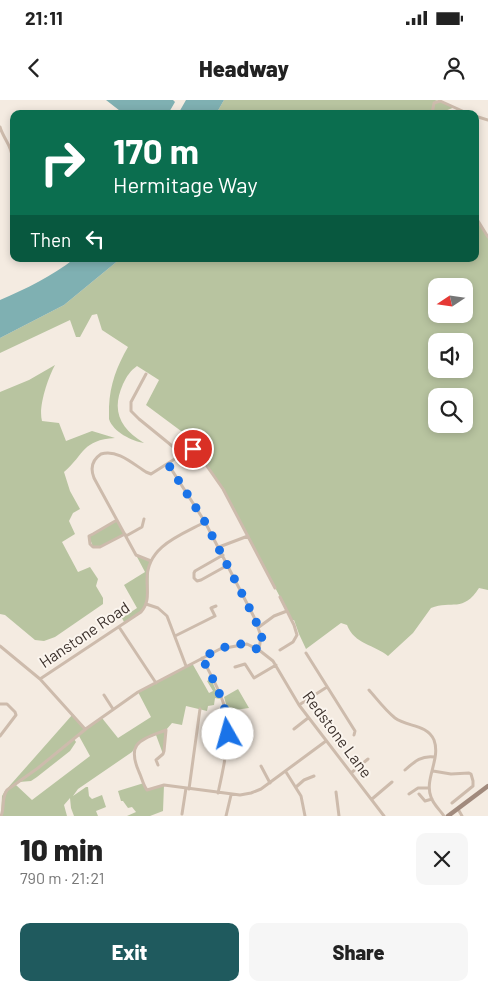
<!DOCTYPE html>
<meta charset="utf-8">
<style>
body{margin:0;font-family:Barlow,sans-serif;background:#f6f6f6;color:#222;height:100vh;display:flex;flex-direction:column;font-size:19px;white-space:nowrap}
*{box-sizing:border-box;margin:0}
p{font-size:16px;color:#767676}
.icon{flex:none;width:28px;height:28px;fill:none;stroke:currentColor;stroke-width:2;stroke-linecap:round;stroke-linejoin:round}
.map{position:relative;height:716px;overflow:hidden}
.panel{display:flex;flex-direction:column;background:#fff;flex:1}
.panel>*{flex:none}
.hud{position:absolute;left:10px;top:10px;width:469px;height:152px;border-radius:10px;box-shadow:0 2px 8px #0003;background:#0b6e4f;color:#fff;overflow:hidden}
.needle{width:32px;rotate:257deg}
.tools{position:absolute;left:428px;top:178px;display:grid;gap:10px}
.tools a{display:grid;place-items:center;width:45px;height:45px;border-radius:10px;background:#fff;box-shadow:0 2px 8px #0003;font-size:25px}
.pin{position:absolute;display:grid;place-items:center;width:42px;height:42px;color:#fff;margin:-21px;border:2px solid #fff;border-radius:50%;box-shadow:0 1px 5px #0007}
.me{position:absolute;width:55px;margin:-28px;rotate:353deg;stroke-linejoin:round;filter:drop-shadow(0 0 4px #0008)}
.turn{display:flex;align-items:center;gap:18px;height:105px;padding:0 20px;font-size:22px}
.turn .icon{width:65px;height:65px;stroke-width:2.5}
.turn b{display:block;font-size:35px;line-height:42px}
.then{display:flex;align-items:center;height:48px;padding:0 20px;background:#0003;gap:10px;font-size:19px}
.round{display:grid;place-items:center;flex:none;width:52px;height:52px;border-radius:10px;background:#f6f6f6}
.summary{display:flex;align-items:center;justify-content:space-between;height:85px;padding:0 20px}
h1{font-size:30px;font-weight:800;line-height:38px}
.primary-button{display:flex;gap:10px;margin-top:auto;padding:10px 20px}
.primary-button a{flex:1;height:58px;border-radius:10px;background:#1f5a5e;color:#fff;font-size:20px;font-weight:800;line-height:58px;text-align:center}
.primary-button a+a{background:#f6f6f6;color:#222}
.status{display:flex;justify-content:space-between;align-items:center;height:35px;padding:0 25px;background:#fff;direction:ltr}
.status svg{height:14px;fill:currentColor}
header{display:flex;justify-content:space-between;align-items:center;height:65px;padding:0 20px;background:#fff;font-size:22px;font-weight:800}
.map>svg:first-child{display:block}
</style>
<div class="status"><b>21:11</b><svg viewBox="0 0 49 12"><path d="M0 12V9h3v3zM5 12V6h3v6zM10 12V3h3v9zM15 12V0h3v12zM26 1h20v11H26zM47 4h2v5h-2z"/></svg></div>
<header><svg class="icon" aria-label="back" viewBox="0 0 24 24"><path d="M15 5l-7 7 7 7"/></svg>Headway<svg class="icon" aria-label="person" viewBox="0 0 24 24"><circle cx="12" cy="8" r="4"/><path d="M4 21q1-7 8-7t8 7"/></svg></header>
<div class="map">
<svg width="488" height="716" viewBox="0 0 488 716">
<rect width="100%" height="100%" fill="#f4ebe1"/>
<path fill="#b8c4a0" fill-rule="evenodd" d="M224 0H435L455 7 445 11 442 14H216Z
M475 116 488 137V490L479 488C463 513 452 500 431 508L413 533 388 556C375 545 354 544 347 525L341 523 306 549 299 534 294 520H292L233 407 196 346 181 331 146 305 159 280 137 266C130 271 127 276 123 284 111 311 120 328 144 343 132 341 113 332 109 319 109 316 109 310 109 307 110 284 117 266 128 247L102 230 97 214 92 215 80 237H76L70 220 0 253V238L64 205 120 159H475ZM436 186H464V214H436ZM436 241H464V269H436ZM436 296H464V324H436Z
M55 265C48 278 38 307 42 321L59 323 66 341 92 331 115 338C82 340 85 354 64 372L70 391 80 409 73 413 69 421 75 434 62 442 78 472 90 467 98 479 96 486 103 498V504L55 537 44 541 35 540 5 515 0 514V292L29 280Z
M117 420 125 434 100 447H93L89 436Z
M136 455 151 461C146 475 152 494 144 508 140 514 131 519 125 524L122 518 137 508 124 485 145 472Z
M192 563 209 593 213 591 207 581 211 579 220 599 215 598 214 605 208 606 207 611 186 606 182 625 172 623 166 630 163 654 156 635 140 641 132 652 78 689 73 696 86 687H88L89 696 92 699 102 695 106 707 96 711 98 716H74L71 708 70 698 64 705 67 716H1L2 696 5 691 73 614 85 629 102 618 118 638 151 617 138 592ZM79 636 90 656 32 700 16 685 19 682 31 681 37 677 70 651 76 642 74 639Z
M238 589 249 608 228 611 224 597Z
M144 683 147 690 164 685 163 711 150 716H127L136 712 132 707 128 708 123 701H121L118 691Z"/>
<path fill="#7fb0b2" d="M106 0H173L175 2 168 14H124Z
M186 0H224L216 14H178Z
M74 159H120L64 205 0 238V200C26 189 52 176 74 159Z"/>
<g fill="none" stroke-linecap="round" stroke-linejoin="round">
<path stroke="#cdbbac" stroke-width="3" d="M432 14 434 3 440 1 469 14
M475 16 488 20
M0 27C3 38 12 46 12 57
M475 116 488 137
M146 274 131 302V311L139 319 182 354
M168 364 205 422 254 517 261 536 259 550
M117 420 93 434 89 436 90 444 93 447H100L125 434
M126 436 142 427 144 419
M219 447 248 436
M223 455 195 471 194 473V478L197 481 201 480 228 465
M151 461 136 455 94 378C90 368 92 360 101 354 118 349 133 364 146 372L151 374 189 350 195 349 223 389 275 488
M280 497 287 511
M146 504 158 508 167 516 186 566
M119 527 156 583
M259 527 274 516 287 511 294 525 297 535 293 542 280 550
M175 536 215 516 211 508 216 506
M0 546 40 579 85 629
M306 553 355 631 354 635
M202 558C213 579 225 599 228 623 230 641 222 675 218 693
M235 567 245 564 254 578 276 565
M40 579 141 512C150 502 147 491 147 479 147 446 181 435 205 422
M369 590C377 599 385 610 395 618 407 627 427 624 434 640 441 659 424 679 431 697 433 704 440 710 444 716
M104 595 113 609
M0 604H7L15 612 16 615 0 636
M299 605 327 587
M294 629 308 618
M213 633 228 634
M158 665 156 660 163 654 164 651 166 630C141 640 126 642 139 672 142 678 143 685 147 690L164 685 240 695 251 693 261 689 326 641
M261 666 270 683
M405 670C415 661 422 655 435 657
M433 671 451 674 469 673 471 674 473 681V686L452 703
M286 672 301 696 305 716
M351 673 368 659
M296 687 304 680 314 676
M189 689 200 609
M336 692 339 716
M409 694 418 688H429
M419 694 425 701 432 699
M372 699 392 682
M458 709 462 716
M182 714 186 688
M1 716C5 707 1 698 7 690L38 668 87 628 138 592 220 549 247 544 259 550 273 561 299 605 384 716
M226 716 231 695"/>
<path stroke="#a18a7d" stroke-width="4.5" d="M448 716 488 686"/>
</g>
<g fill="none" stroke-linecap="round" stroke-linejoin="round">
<path stroke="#1a73e8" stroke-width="9" stroke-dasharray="0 16.2" d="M193 349 168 364 205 422 254 517 262 536 259 550C256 549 252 546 248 545 234 541 214 551 202 558 215 583 228 606 228 634"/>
</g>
<g text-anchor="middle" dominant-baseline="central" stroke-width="4" stroke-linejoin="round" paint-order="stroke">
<g font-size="16" fill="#3b302b" stroke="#fbf5ee">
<text transform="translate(84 534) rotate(-34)">Hanstone Road</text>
<text transform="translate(338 634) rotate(53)">Redstone Lane</text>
</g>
</g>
</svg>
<div class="tools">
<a><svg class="needle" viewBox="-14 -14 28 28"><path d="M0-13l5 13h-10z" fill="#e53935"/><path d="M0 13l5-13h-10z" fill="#767676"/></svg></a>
<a><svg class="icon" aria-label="sound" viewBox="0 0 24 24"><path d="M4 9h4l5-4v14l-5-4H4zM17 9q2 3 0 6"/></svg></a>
<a><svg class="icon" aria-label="search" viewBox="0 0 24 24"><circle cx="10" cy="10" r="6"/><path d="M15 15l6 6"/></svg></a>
</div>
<div class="pin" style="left:193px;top:349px;background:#d93025"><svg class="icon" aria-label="arrive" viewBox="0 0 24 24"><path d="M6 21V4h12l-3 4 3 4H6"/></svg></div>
<svg class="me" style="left:228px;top:634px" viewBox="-20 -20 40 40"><circle r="19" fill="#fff"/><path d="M0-13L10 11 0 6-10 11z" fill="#1a73e8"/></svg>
<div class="hud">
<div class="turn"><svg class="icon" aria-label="right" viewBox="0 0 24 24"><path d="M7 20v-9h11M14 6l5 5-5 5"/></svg><div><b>170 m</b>Hermitage Way</div></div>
<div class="then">Then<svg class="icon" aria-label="left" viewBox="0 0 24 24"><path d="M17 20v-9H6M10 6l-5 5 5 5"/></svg></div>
</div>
</div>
<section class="panel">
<div class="summary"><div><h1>10 min</h1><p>790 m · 21:21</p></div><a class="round"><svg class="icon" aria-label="close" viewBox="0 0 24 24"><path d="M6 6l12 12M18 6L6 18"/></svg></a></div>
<div class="primary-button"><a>Exit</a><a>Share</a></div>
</section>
